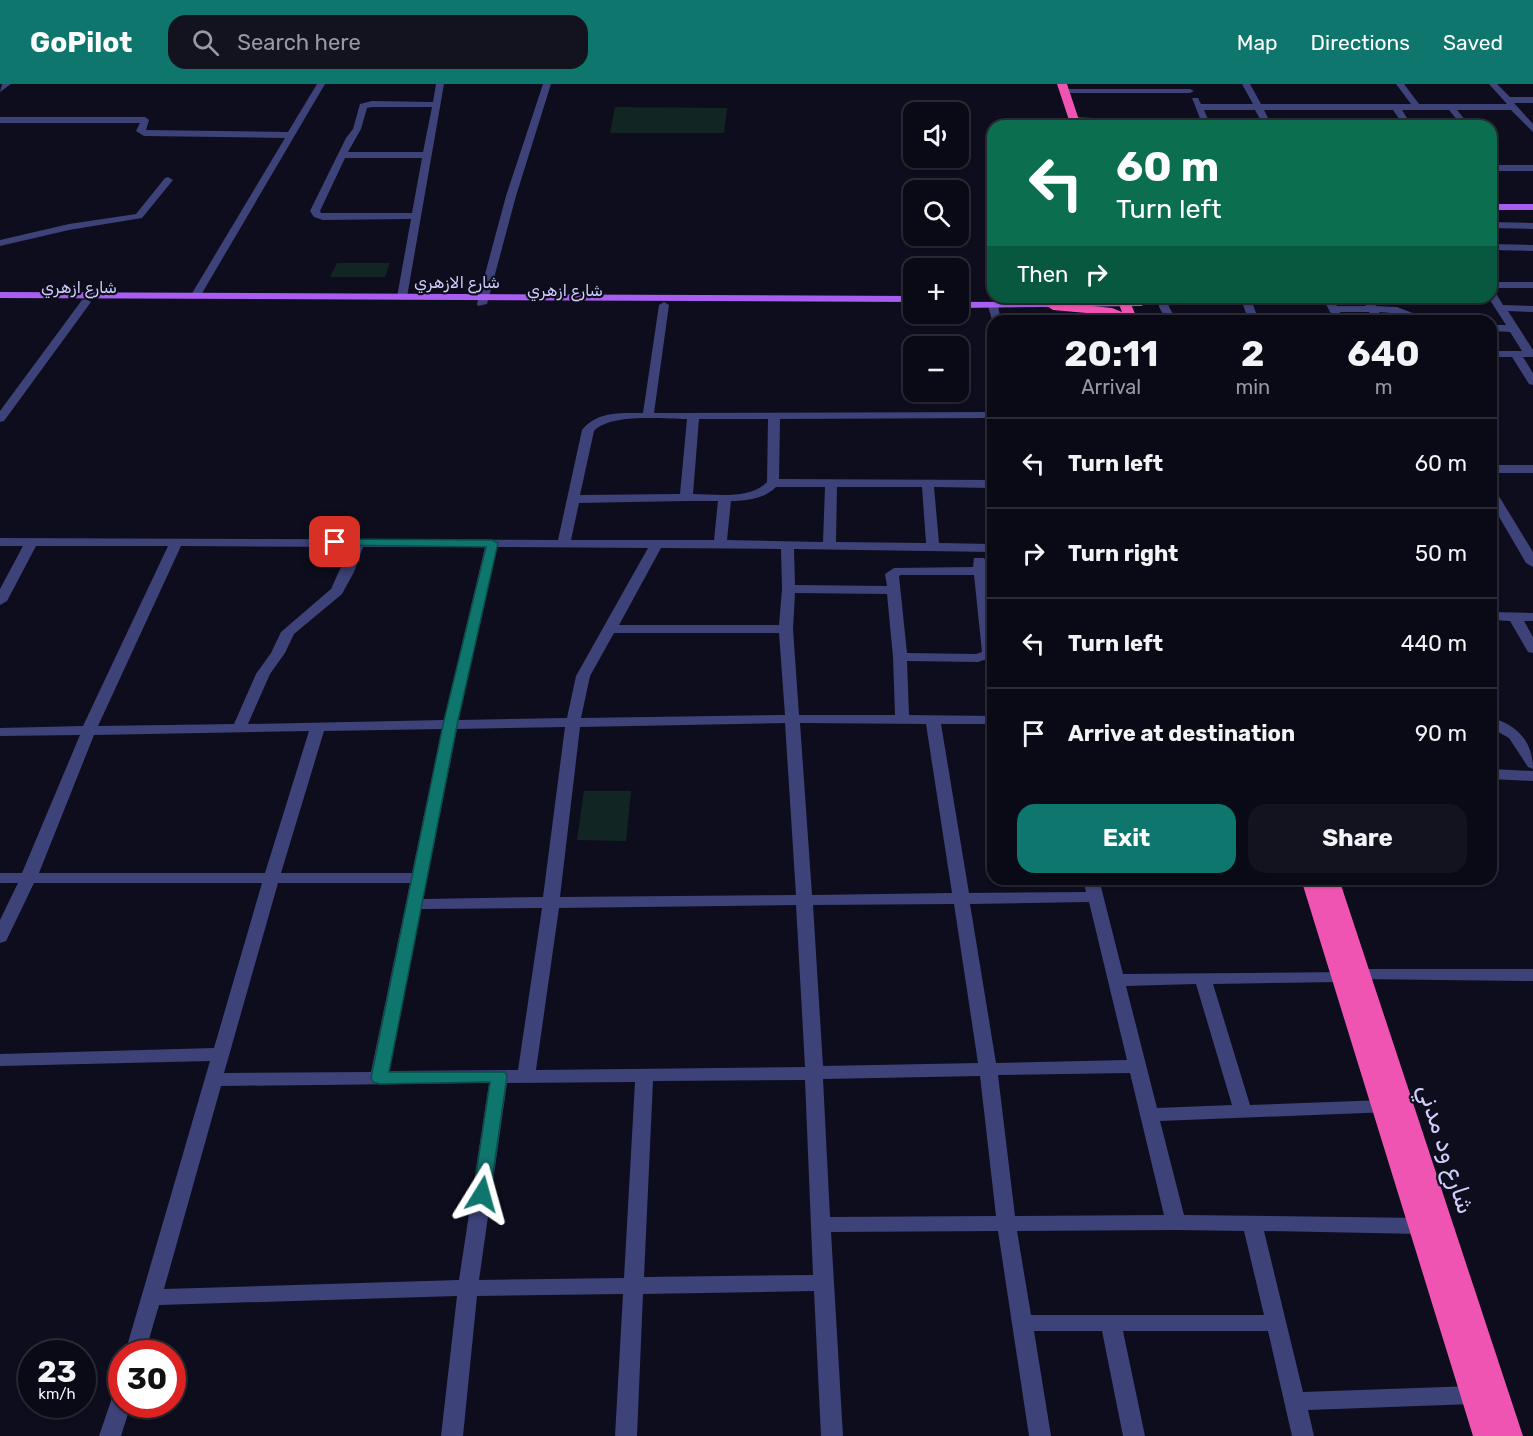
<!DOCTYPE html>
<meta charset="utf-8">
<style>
body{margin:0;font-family:Rubik,"Noto Sans Arabic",sans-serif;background:#13131f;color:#f1f3f6;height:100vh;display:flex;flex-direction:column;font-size:22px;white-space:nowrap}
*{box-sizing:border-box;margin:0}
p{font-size:20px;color:#999aa1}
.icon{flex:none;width:33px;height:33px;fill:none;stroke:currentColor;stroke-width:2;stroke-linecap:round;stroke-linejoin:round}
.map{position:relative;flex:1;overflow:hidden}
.drawer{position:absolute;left:987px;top:231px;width:510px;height:570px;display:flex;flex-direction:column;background:#0a0a16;border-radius:18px;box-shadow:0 2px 4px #0004,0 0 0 2px #2a2b35}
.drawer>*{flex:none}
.top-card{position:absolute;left:987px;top:36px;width:510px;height:183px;border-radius:18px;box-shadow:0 2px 4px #0004,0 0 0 2px #2a2b35;background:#0b6e4f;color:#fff;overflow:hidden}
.controls{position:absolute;left:903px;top:18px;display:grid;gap:12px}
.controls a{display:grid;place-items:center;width:66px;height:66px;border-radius:12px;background:#0a0a16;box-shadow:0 2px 4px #0004,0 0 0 2px #2a2b35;font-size:30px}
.speed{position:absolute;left:18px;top:1256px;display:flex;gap:12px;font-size:30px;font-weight:700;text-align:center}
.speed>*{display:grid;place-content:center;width:78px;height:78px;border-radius:50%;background:#0a0a16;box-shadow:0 2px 4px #0004,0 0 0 2px #2a2b35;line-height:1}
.speed small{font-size:15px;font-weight:400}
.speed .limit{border:9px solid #d22;background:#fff;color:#111}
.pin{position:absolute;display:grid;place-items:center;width:51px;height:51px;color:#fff;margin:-26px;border-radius:12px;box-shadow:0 3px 9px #0006}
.me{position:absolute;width:66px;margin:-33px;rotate:8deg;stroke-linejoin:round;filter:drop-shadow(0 0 4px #0008)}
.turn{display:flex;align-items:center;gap:21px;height:126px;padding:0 30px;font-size:27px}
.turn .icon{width:78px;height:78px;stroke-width:2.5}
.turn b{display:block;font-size:42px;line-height:51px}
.then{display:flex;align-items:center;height:57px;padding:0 30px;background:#0003;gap:12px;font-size:22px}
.eta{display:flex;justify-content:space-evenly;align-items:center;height:102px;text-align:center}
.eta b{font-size:36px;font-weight:700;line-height:42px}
.button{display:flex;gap:12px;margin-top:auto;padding:12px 30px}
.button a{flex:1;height:69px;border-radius:18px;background:#0f766e;color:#fff;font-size:24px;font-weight:700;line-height:69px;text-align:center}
.button a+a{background:#13131f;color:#f1f3f6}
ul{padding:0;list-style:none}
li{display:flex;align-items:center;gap:18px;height:90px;padding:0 30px;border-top:2px solid #2a2b35}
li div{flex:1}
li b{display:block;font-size:22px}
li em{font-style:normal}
header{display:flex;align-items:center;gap:36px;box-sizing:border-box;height:84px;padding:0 30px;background:#0f766e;color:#fff}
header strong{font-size:28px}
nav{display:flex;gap:33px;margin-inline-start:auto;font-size:21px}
.search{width:420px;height:54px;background:#13131f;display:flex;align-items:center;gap:15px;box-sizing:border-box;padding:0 21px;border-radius:18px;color:#999aa1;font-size:22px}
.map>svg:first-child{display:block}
</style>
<header>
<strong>GoPilot</strong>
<div class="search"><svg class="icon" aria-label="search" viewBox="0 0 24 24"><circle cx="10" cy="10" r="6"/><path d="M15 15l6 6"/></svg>Search here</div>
<nav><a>Map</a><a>Directions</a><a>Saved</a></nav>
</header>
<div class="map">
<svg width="1533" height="1352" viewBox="0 0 1533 1352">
<rect width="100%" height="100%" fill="#0e0d1d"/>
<path fill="#112623" d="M615 23 727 24 724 49H610Z
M337 179H390L385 193H330Z
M584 707H631L626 757 577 756Z"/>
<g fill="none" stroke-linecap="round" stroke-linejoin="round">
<path fill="#3d4278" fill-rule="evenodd" d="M2 0H11L0 8Z
M317 0H325L201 211 196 214 191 211 285 54 144 52 136 47 140 39H0V33H145L149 36 146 46 288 48Z
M436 0H444L407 213 402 216 397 213 411 135 323 136 314 133 310 127 346 54 353 45 360 20 372 17 433 18ZM372 23H432L423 68H348L361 45 367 24ZM345 74H422L412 129H321L320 127Z
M543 0H551L516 112 487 220 478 222 477 220 506 112Z
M1242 0H1250L1261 20H1411L1396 0H1404L1419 20H1507L1489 0H1497L1510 13H1533V19H1514L1533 40V48L1511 26H1457L1470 42H1462L1449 26H1402L1412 42H1404L1393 26H1264L1272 42H1264L1255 26H1204L1211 42H1203L1192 14H1198L1201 20H1253Z
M1065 5H1190L1194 7 1190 9H1062V5Z
M1074 33 1114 35 1120 42 1071 38V34Z
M1491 81H1533V87H1491Z
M168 93 173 96 142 134 69 146 0 162V156L69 140 136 130 165 94Z
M1491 138 1533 139V145L1491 144Z
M1491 160 1533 161V167L1491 166Z
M1491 198H1533V204H1491Z
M1491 207 1495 208 1503 221 1533 222V228L1508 227 1533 266V273H1523L1533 289V301L1529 300 1512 273H1491V267H1522L1510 248 1491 247V241H1506L1488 213H1491Z
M1158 213H1168L1169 223 1177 237H1167L1159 223Z
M1240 213H1250L1259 237H1249Z
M1322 213H1332L1337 222H1366L1361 213H1371L1376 222 1397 223 1433 237C1414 237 1398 228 1379 228L1384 237H1374L1369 228H1340L1345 237H1335Z
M86 215 91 218 4 337 0 338V327L82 216Z
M664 218 669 221 654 329 993 328V334L780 335 779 395 993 396V404L934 403 939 459 993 460V468L794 465 795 501 887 502 885 490 894 484 973 483 974 474H984L986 477 993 533V573L978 578 907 577 909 631 993 632V640H941L969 809 1086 808 1083 795H1099L1123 890 1348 888 1351 892 1348 896 1342 898 1213 900 1250 1021 1383 1016 1390 1018 1392 1023 1390 1028 1160 1037 1184 1131 1421 1134 1428 1137 1431 1142 1428 1147 1421 1150 1264 1147 1303 1308 1473 1302 1481 1305 1484 1311 1481 1317 1473 1320 1308 1326 1314 1352H1292L1268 1247H1123L1145 1352H1123L1102 1247H1034L1051 1352H1029L998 1147 831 1148 843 1352H821L814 1207 643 1210 637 1352H615L623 1210 477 1212 463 1352H441L457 1212 159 1221 145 1269H125L210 977 0 982V970L214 964 262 799H34L8 853 6 857 0 859V836L18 799H0V789H22L80 651 0 652V644L83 642 168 462H36L7 517 0 521V505L23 462H0V454L558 456 582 346C597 327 621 329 643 329L659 221ZM687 335 680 410 580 411 594 347C611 329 663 335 687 335ZM699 335H768L767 398C749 416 716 410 693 410ZM776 403H825L823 458 727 456 731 417C747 417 764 415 776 403ZM837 403H922L926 459 836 458ZM685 417H718L714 456H571L579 419ZM181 462 350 463 331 505 281 548 271 569 256 590 234 640 98 642ZM363 463H485L444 636 248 640 270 590 285 569 294 550 342 510 354 488ZM497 463 648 464 576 592 567 634 458 636ZM661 464 781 465 782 505 779 541H619ZM901 491H974L982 568 976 570 907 569 899 492ZM795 509 887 510 893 573 895 631H799L793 545ZM614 549H779L785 631 581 634 590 592ZM785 639 796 811 560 813 580 643ZM800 639 926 640 952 809 812 811ZM565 643 543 813 423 815 457 645ZM442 645 412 789H281L324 647ZM309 647 265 789H39L94 651ZM278 799H410L371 988 224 989ZM1089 818 1127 976 996 979 970 820ZM954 820 978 979 823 982 813 821ZM796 821 805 983 536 986 559 824ZM542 824 518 986 389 987 421 825ZM1196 900 1232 1021 1157 1024 1126 902ZM1130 989 1164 1131 1015 1132 998 991ZM980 992 996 1132 830 1133 823 995ZM805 996 813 1191 644 1193 653 997ZM635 998 624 1194 479 1196 507 999ZM489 999 459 1196 164 1205 221 1002ZM1176 1146 1244 1147 1264 1231H1031L1017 1147Z
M993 219 998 222 1001 237H993V239L988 222Z
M1491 381H1533V389H1491Z
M1491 405 1497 409 1533 468V483L1526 479 1491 419Z
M1491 528 1533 529V537H1524L1533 553V569L1528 568 1510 537 1491 536Z
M1491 634C1517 640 1533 658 1533 685L1528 683 1509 654 1491 644Z
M1491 685 1533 687V697L1491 695Z
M1361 885H1533V897L1355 895 1352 891 1355 887Z
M122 1305V1320H131L121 1352H99L114 1308Z"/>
<path fill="#a85ff1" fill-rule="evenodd" d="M1491 120H1533V126H1491Z
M0 208 914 212V218L0 214Z
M1138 217 1143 220 1142 222 958 224V218Z"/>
<path fill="#f054b2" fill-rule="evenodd" d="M1057 0H1067L1081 42H1071Z
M1116 213H1128L1138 237H1119L1109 231 1053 226 1047 222 1053 218 1112 224 1122 228Z
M1301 795H1339L1523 1352H1473Z"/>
</g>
<path fill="#0f766e" stroke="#0a4d48" stroke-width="1.5" d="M335 455 492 456 498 459 457 641 389 988H505L507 992 490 1110 488 1115 482 1117 475 1115 473 1110 490 998 379 1000 373 998 371 994 443 641 486 463 331 461 329 458Z"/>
<g text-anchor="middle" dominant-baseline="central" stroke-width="4.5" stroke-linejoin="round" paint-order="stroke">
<g font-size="16" fill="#cecefb" stroke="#0e0d1d">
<text x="457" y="198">شارع الازهري</text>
<text x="79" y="203">شارع ازهري</text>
<text x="565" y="206">شارع ازهري</text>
</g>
<g font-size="24" fill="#cecefb" stroke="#0e0d1d">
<text transform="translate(1446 1065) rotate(72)">شارع ود مدني</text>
</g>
</g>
</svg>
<div class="controls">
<a><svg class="icon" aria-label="sound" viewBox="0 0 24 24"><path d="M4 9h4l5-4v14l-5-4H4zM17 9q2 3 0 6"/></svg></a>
<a><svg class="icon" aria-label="search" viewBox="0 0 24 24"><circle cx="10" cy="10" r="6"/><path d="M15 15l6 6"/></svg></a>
<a>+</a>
<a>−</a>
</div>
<div class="speed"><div>23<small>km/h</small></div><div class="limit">30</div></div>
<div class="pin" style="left:335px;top:458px;background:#d93025"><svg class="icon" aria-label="arrive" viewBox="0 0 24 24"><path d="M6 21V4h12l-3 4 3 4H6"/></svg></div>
<svg class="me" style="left:482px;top:1110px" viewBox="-20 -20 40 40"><path d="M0-17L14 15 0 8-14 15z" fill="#0f766e" stroke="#fff" stroke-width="4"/></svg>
<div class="top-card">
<div class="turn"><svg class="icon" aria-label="left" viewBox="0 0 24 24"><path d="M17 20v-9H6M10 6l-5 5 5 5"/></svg><div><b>60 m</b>Turn left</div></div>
<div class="then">Then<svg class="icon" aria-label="right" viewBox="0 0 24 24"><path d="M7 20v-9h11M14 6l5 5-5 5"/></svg></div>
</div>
<section class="drawer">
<div class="eta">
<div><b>20:11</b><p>Arrival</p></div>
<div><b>2</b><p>min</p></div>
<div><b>640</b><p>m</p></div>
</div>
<ul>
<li><svg class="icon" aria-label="left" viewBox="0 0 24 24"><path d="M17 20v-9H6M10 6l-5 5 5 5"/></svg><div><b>Turn left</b></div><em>60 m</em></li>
<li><svg class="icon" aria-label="right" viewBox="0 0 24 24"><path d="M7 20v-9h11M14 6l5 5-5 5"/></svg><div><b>Turn right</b></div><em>50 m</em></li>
<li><svg class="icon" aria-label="left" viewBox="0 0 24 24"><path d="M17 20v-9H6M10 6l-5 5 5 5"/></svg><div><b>Turn left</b></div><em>440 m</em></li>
<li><svg class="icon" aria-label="arrive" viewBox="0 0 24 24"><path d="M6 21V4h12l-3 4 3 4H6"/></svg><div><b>Arrive at destination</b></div><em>90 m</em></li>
</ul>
<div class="button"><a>Exit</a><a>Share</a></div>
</section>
</div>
